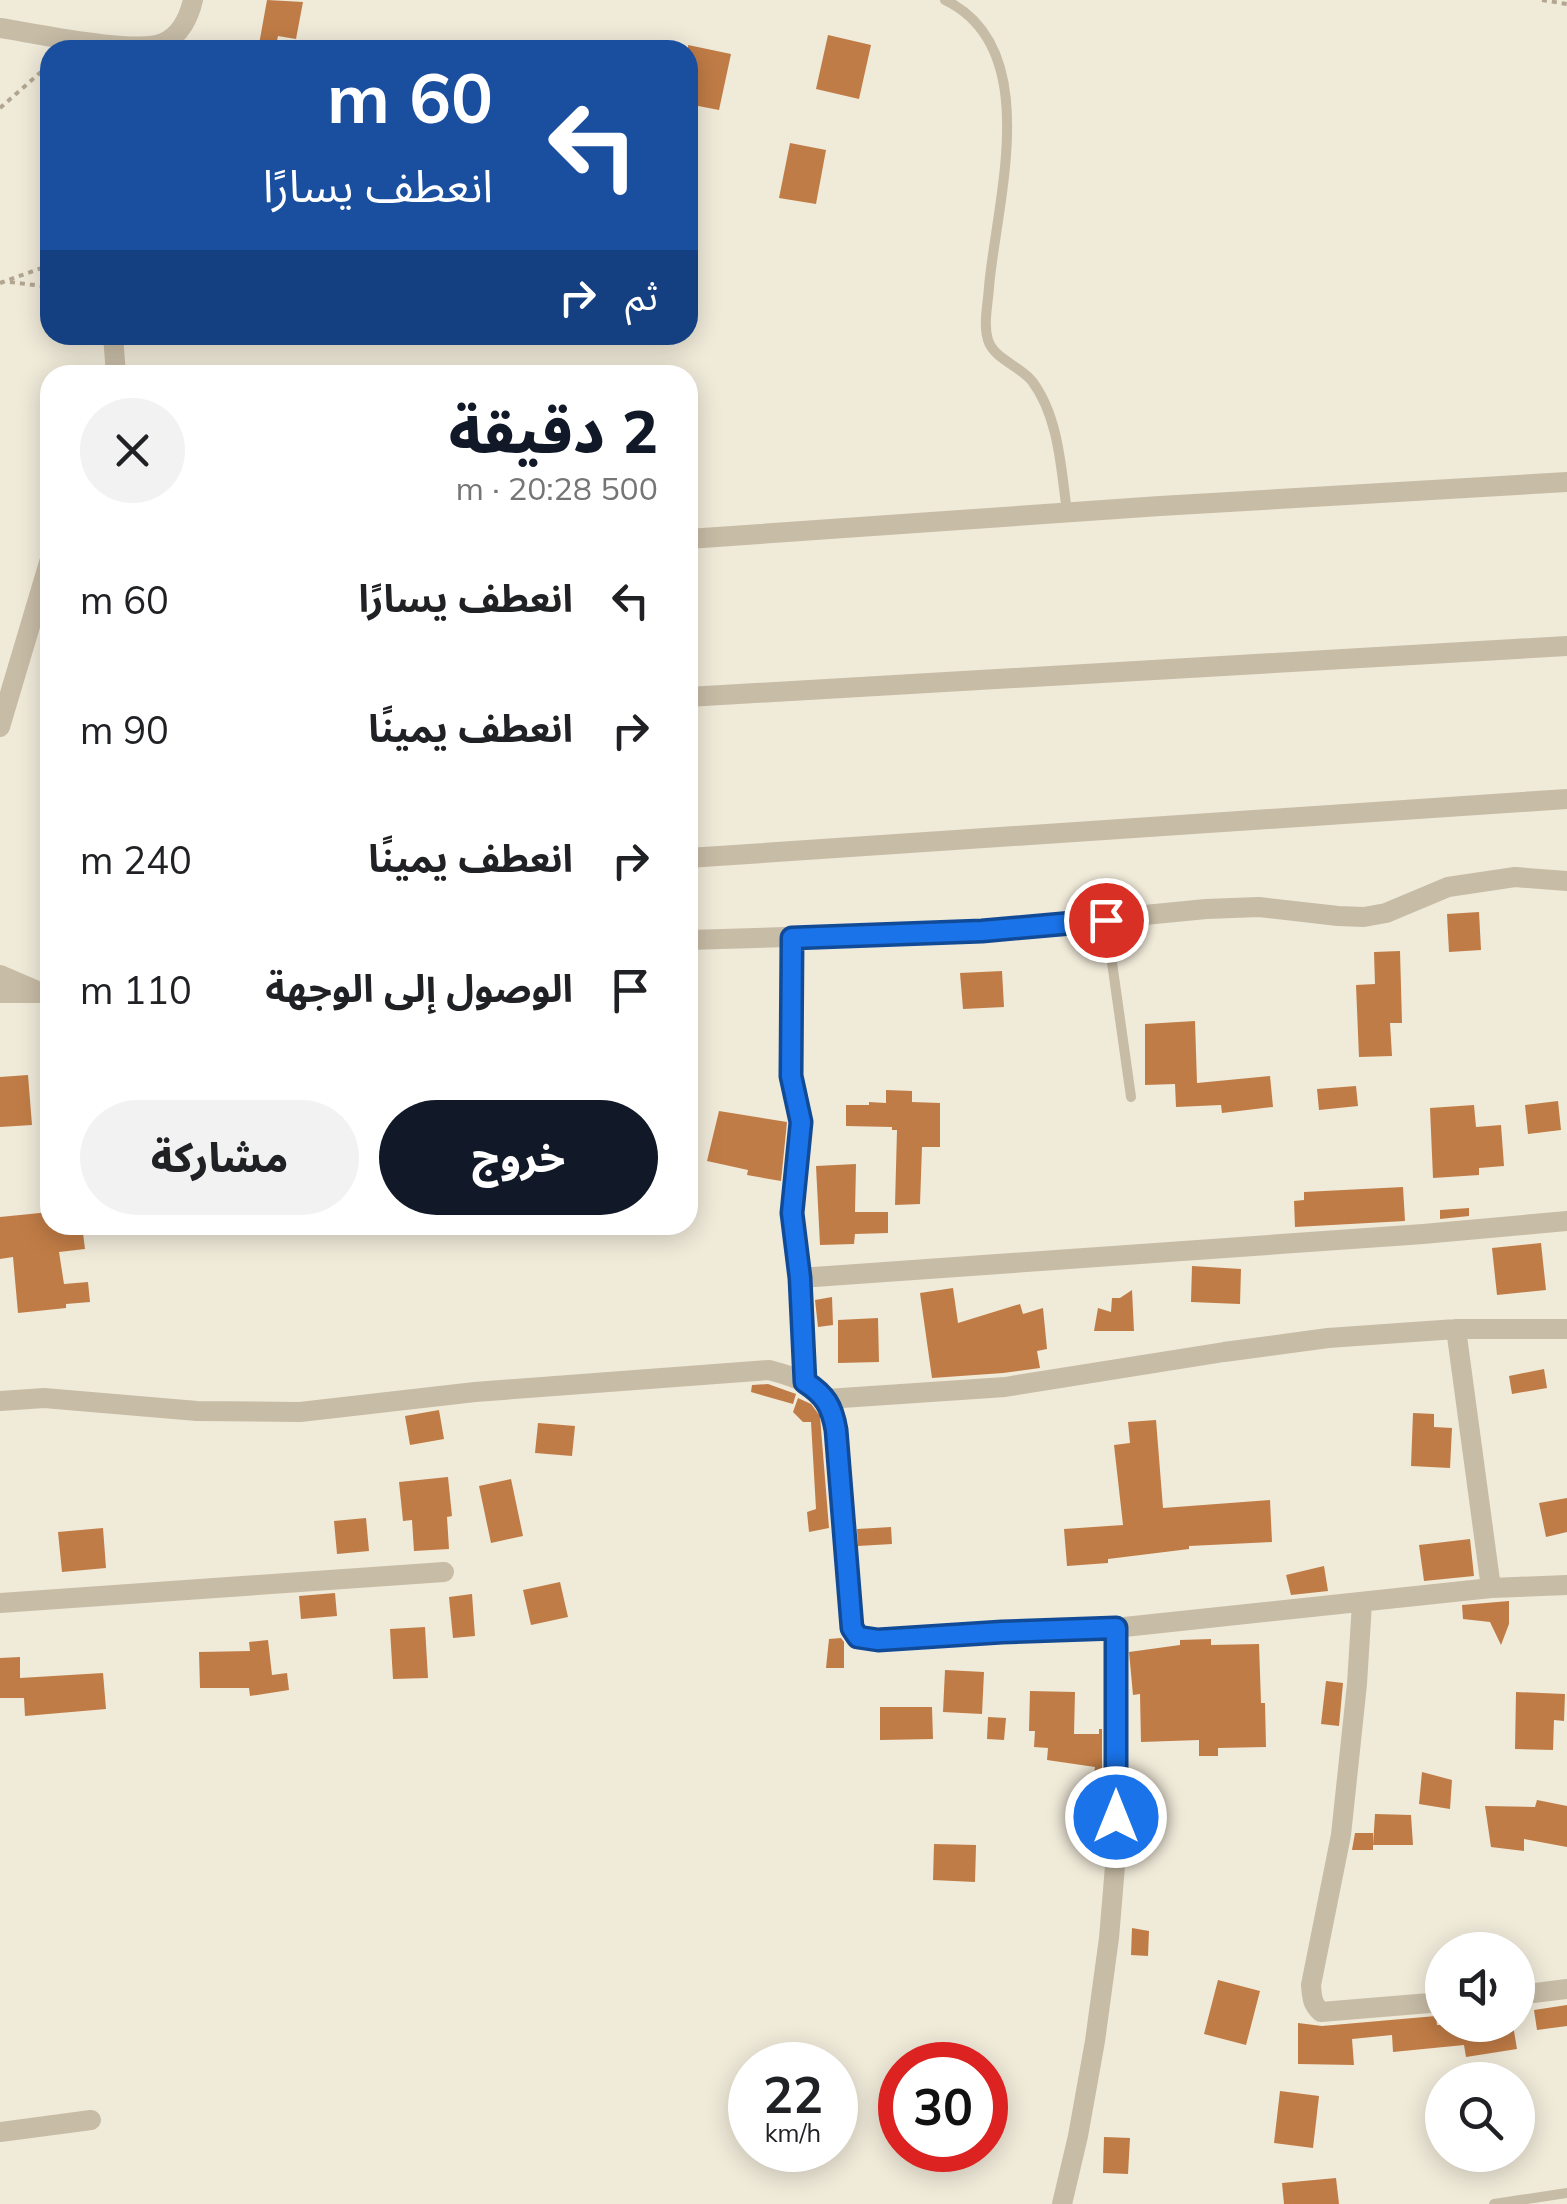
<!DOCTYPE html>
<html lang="ar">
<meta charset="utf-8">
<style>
body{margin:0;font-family:Mulish,"Noto Sans Arabic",sans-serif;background:#f2f2f2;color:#202124;direction:rtl;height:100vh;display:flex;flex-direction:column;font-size:38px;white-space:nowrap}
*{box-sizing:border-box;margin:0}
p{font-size:32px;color:#757577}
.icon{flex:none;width:55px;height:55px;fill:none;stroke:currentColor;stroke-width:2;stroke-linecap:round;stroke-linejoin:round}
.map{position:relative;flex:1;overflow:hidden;direction:ltr}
.details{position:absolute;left:40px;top:365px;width:658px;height:870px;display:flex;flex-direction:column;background:#fff;border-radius:30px;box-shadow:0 5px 25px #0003;direction:rtl}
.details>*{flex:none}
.guide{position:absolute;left:40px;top:40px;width:658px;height:305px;border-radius:30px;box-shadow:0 5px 25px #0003;direction:rtl;background:#1a4fa0;color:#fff;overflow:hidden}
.fabs{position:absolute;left:1425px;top:1932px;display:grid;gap:20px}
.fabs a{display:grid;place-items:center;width:110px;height:110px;border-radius:50%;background:#fff;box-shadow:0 5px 25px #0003;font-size:50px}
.speed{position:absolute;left:728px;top:2042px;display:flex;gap:20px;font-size:50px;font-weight:700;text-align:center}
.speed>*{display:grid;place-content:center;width:130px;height:130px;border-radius:50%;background:#fff;box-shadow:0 5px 25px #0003;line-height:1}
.speed small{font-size:25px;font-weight:400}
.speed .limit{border:15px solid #d22;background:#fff;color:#111}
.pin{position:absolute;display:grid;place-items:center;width:85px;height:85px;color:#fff;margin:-42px;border:5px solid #fff;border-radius:50%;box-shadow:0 2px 10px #0007}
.me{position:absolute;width:110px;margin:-55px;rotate:0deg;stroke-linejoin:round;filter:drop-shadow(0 0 8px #0008)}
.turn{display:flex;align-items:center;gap:35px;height:210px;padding:0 40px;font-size:45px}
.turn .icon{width:130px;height:130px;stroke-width:2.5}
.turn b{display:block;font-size:70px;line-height:85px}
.then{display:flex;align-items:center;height:95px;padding:0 40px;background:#0003;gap:20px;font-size:38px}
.round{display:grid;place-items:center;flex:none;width:105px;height:105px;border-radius:52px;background:#f2f2f2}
.overview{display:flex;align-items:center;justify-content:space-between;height:170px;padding:0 40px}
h1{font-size:60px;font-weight:800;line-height:75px;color:#111827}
.action{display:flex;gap:20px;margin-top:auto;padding:20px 40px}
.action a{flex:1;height:115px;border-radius:60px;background:#111827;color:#fff;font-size:40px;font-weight:800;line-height:115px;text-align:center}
.action a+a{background:#f2f2f2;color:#202124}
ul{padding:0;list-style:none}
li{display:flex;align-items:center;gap:30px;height:130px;padding:0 40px}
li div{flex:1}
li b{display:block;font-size:38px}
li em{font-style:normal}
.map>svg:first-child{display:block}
</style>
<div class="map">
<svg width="1567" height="2204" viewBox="0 0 1567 2204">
<rect width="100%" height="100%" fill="#f0ead9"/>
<path fill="#c07c46" d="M267 0 303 2 296 39 278 36 275 50H258Z
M828 35 871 45 859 99 816 89Z
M688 45 731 54 719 110 688 104Z
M790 143 826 150 816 204 779 198Z
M1479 912 1481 950 1449 952 1447 914Z
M1400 951 1402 1023H1390L1392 1056 1359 1057 1356 985 1375 984 1374 952Z
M1002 971 1004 1007 963 1009 960 973Z
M1195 1021 1197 1083 1270 1076 1273 1107 1222 1113 1221 1105 1176 1107 1175 1084 1145 1085V1024Z
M28 1075 32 1125 0 1127V1077Z
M1356 1086 1358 1106 1319 1110 1317 1089Z
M886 1090 912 1091V1102L940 1103V1147H922L920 1204 895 1205 897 1130H892V1127L846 1126V1105H869V1102L886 1103Z
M1558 1101 1561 1130 1528 1134 1525 1105Z
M1474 1105 1476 1127 1501 1125 1504 1166 1479 1168V1175L1433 1178 1430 1108Z
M719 1111 787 1122 781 1181 747 1175 748 1170 707 1161Z
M856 1164 855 1212H888V1233L855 1234 854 1244 820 1245 816 1166Z
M1403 1187 1405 1221 1295 1227 1294 1201 1304 1200V1192Z
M1469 1208V1216L1440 1219V1210Z
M50 1212V1225H82L85 1249 59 1252 64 1284 88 1282 90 1302 66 1304V1308L18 1313 13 1257 0 1259V1217Z
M1541 1243 1546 1290 1497 1295 1492 1248Z
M1192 1266 1241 1269 1240 1304 1191 1302Z
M953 1288 958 1323 1020 1304 1023 1314 1043 1308 1047 1349 1037 1351 1040 1368 1003 1373 932 1378 920 1293Z
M1132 1290 1134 1331H1094L1098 1308 1111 1312 1112 1298H1120Z
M832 1297 833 1325 818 1327 815 1300Z
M878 1318 879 1362 838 1363V1320Z
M1544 1369 1547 1388 1512 1394 1509 1376Z
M768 1384 796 1394 793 1404 751 1392 752 1385Z
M798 1398 811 1404 820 1416 829 1528 809 1532 807 1512 816 1509 811 1422H803L793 1412Z
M439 1410 444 1439 410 1445 405 1416Z
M1413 1413 1434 1414V1427L1452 1428 1450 1468 1411 1466Z
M1156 1420 1163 1508 1270 1500 1272 1542 1189 1546V1549L1108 1559V1563L1067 1566 1064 1529 1123 1525 1114 1445 1130 1443 1128 1422Z
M538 1423 575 1426 572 1456 535 1453Z
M448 1477 452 1516 447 1517 449 1549 414 1551 412 1520 403 1521 399 1482Z
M511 1479 523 1536 491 1543 479 1486Z
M1567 1498V1532L1546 1537 1539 1503Z
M366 1518 369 1551 337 1554 334 1521Z
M891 1527 892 1544 858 1546 857 1529Z
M103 1528 106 1568 62 1572 58 1532Z
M1470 1539 1474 1576 1424 1581 1419 1545Z
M1324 1566 1328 1591 1291 1595 1286 1575Z
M560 1582 568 1617 531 1625 523 1590Z
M335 1593 337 1616 301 1619 299 1596Z
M472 1594 475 1636 453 1638 449 1597Z
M1509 1601V1624L1501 1645 1490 1622 1463 1619 1462 1605Z
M425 1627 428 1678 393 1679 390 1629Z
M841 1638 844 1642V1668H826L829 1639Z
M1211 1639V1645L1259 1644 1261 1703H1265L1266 1747 1218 1748V1756H1199V1740L1141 1742 1140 1694 1133 1695 1129 1652 1180 1645V1640Z
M268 1640 272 1675 287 1673 289 1690 250 1696 249 1688H200L199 1652 250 1651 249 1642Z
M20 1657V1678L103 1673 106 1709 25 1716 24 1698H0V1658Z
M945 1670 984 1672 982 1714 943 1712Z
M1326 1681 1343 1683 1339 1726 1321 1724Z
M1030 1691 1075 1692 1074 1734H1099V1729H1102V1775L1094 1774 1095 1767 1047 1760 1048 1748 1034 1747 1035 1731H1029Z
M1516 1692 1565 1694 1564 1721 1554 1720 1553 1750 1515 1749Z
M880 1707H932L933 1739 880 1740Z
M988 1717 1006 1718 1004 1740 987 1739Z
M1422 1772 1452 1780 1450 1809 1419 1804Z
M1537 1800 1567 1806V1847L1524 1839V1851L1491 1847 1485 1806 1535 1807Z
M1375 1814 1411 1815 1413 1845H1373Z
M1355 1833H1373V1850H1352Z
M934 1844 976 1845 975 1882 933 1880Z
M1132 1928 1149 1931 1148 1956 1131 1955Z
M1218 1980 1260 1991 1246 2045 1204 2034Z
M1567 2005V2026L1537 2030 1534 2010Z
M1436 2016 1437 2025H1513L1517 2049 1466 2057 1464 2045 1393 2052 1392 2035 1352 2039 1354 2065 1298 2064V2023L1322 2026Z
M1280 2091 1319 2096 1313 2148 1274 2143Z
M1104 2137 1130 2138 1128 2174 1103 2173Z
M1336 2178 1339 2204H1284L1282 2183Z"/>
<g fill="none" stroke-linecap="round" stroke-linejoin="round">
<path stroke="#b3a690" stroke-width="4" stroke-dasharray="5 5" stroke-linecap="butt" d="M1542 0 1567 4
M0 108 50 64
M10 282 50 287
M0 283 50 265"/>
<path stroke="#c7bca6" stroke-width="10" d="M945 0C1045 48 996 203 989 287 988 304 983 324 988 340 994 359 1020 366 1032 381 1059 417 1061 469 1067 512
M1106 920 1131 1097
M1494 2204 1567 2193"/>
<path stroke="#c7bca6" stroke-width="20" d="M0 28C33 33 136 55 163 43 180 36 189 17 193 0
M113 335 116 375
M688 539 1160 506 1567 482
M688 697 1567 646
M0 727 50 559
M688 858 1567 799
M791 937V1077L801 1122 792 1213 800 1278 805 1382
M688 940 982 931 1206 909 1259 907 1338 916 1364 917 1386 913 1448 887 1515 877 1567 881
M0 975 35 990
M0 993H50
M800 1278 1423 1234 1567 1221
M1456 1329 1491 1588
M827 1399 1005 1387 1224 1352 1328 1338 1456 1329H1567
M0 1401 44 1398 197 1411 300 1412 475 1392 769 1370C796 1377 820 1385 833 1412L851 1628 857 1637 869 1640 1002 1631 1115 1628 1491 1588 1567 1585
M0 1603 444 1572
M1362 1603 1357 1684 1341 1835 1311 1985C1312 1997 1312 2004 1321 2012L1442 2002
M1518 1995 1567 1989
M0 2132 91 2120
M1062 2204 1078 2136 1095 2041 1109 1938 1116 1854 1115 1628"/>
</g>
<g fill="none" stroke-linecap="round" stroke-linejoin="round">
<defs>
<path id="route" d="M1106 920 982 931 792 938 791 1076 801 1122 792 1213 800 1278 805 1382C825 1395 832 1406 836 1430L852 1628 858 1637 878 1640 1002 1632 1116 1628V1817"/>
</defs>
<use href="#route" stroke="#114b97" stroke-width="25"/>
<use href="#route" stroke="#1a73e8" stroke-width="18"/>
</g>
</svg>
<div class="fabs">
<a><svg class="icon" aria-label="sound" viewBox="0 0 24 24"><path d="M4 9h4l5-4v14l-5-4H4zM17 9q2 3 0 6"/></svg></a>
<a><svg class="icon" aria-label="search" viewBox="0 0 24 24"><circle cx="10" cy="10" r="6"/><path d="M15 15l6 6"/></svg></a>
</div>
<div class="speed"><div>22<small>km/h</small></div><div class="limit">30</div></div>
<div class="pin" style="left:1106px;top:920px;background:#d93025"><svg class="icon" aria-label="arrive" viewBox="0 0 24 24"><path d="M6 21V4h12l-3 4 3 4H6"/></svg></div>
<svg class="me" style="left:1116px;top:1817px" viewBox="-20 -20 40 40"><circle r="17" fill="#1a73e8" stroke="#fff" stroke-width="3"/><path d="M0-11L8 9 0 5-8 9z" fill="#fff"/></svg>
<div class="guide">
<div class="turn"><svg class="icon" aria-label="left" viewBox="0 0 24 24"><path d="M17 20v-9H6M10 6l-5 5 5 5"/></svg><div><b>60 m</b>انعطف يسارًا</div></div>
<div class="then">ثم<svg class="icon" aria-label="right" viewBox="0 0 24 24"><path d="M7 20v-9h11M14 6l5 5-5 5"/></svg></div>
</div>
<section class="details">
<div class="overview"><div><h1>2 دقيقة</h1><p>500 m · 20:28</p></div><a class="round"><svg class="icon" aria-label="close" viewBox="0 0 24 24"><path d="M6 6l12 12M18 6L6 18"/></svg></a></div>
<ul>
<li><svg class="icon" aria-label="left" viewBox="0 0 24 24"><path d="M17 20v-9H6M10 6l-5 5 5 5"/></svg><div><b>انعطف يسارًا</b></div><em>60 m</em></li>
<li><svg class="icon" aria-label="right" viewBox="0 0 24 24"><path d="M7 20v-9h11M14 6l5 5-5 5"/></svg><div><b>انعطف يمينًا</b></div><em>90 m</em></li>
<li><svg class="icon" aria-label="right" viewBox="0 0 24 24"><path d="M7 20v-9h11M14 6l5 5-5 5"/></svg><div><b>انعطف يمينًا</b></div><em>240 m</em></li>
<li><svg class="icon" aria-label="arrive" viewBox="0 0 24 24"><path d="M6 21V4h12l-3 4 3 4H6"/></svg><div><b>الوصول إلى الوجهة</b></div><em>110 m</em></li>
</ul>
<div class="action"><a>خروج</a><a>مشاركة</a></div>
</section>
</div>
